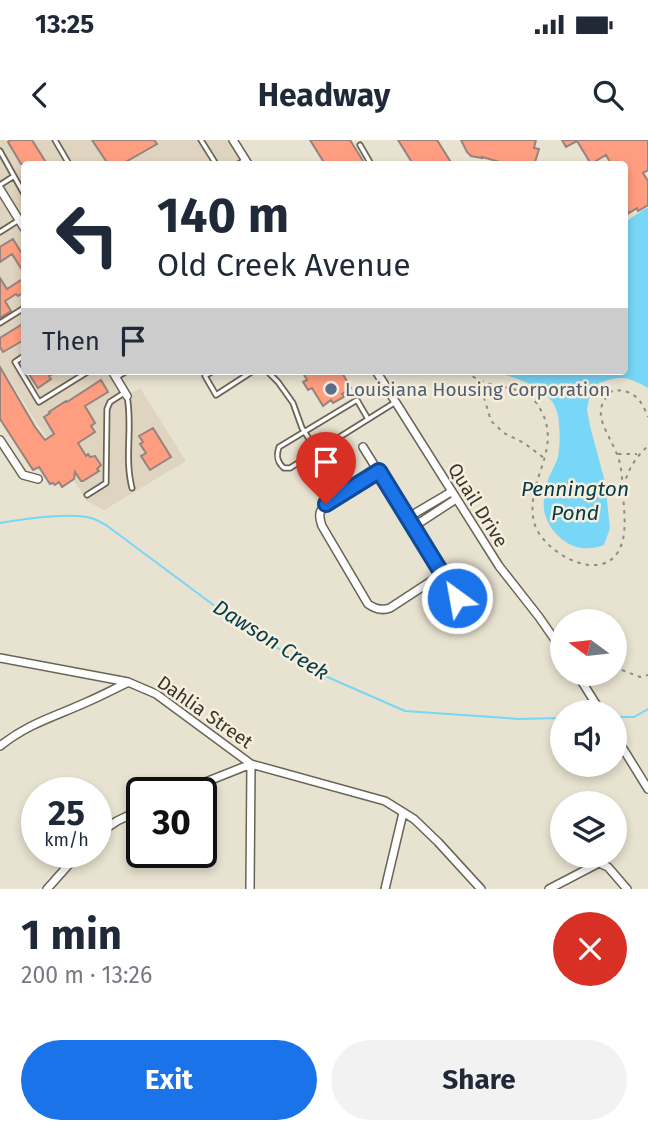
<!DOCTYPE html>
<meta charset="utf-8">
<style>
body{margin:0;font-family:"Fira Sans",sans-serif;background:#f2f2f3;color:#1f2937;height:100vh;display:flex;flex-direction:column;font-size:26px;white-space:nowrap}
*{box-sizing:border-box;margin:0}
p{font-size:23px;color:#747a83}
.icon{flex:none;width:38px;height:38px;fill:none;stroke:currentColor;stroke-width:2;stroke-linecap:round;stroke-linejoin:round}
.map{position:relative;height:749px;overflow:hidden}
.drawer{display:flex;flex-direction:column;background:#fff;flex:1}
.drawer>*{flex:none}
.guide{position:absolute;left:21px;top:21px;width:607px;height:214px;border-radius:7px;box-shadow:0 4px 10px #0003;background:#fff;color:#1f2937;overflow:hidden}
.needle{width:46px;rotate:285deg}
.controls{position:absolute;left:550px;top:469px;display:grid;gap:14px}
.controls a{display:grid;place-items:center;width:77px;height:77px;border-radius:50%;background:#fff;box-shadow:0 4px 10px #0003;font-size:35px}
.speed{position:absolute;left:21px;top:637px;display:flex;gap:14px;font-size:35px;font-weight:700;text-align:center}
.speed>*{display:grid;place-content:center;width:91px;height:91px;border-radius:50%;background:#fff;box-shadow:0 4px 10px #0003;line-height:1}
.speed small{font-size:18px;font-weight:400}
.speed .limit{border:4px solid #111;border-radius:10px;background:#fff;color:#111}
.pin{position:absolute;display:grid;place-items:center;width:60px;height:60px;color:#fff;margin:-72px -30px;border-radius:50% 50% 50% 0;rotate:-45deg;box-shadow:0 0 7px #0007}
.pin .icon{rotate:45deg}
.me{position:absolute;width:77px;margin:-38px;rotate:328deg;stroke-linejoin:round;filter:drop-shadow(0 0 5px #0008)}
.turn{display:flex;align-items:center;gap:24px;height:147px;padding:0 21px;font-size:32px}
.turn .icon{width:91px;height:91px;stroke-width:2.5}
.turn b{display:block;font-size:49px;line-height:60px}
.then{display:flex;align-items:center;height:66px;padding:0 21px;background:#0003;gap:14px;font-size:26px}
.round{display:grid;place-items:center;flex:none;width:74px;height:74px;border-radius:37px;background:#f2f2f3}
.summary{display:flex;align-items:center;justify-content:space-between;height:119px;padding:0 21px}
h1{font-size:42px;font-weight:700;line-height:52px}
.cta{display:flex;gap:14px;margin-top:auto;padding:14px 21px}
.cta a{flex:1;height:80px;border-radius:42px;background:#1a73e8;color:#fff;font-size:28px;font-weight:700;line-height:80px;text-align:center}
.cta a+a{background:#f2f2f3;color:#1f2937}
.status{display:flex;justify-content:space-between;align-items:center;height:49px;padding:0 35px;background:#fff;direction:ltr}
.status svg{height:19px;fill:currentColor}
header{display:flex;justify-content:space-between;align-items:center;height:91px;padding:0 21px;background:#fff;font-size:32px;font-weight:700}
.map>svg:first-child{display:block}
</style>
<div class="status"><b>13:25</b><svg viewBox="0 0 49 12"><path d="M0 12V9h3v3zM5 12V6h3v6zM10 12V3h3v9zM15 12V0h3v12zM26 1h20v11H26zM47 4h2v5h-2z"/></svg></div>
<header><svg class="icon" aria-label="back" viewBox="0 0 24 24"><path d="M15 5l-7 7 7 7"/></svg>Headway<svg class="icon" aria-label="search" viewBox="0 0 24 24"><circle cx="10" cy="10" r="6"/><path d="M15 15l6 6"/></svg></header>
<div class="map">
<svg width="648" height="749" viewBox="0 0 648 749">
<rect width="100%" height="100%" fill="#e8e2d0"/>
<path fill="#dfd4bf" d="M0 0H227L242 24H24V80L0 40Z
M0 58 24 97V231H107L122 259 140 248 186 321 104 370 87 361 0 225Z"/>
<path fill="#78d6f6" d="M648 67V248C627 236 620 235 597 244L589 259 587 269 590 286 605 342 610 388 604 405C590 410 576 410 563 400 541 382 540 363 549 337 552 330 556 324 558 317 560 306 560 295 559 284 559 277 556 265 550 259 536 243 512 237 492 231H625V82Z"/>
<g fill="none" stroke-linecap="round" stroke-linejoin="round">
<path stroke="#78d6f6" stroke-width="2" d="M0 383C24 379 68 372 91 378 96 379 101 383 106 385L239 484 316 532 405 571 519 579 562 578
M614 577H634L648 569"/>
</g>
<path fill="#ff9d80" stroke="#96837d" stroke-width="2" d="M11 0H32L47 24H21L8 2Z
M92 0H154L157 4 122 24H108Z
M310 0H350L365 24H325Z
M398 0H437L452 24H413Z
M461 0H536L534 8 539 9 535 22 531 24H507L482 17V18L471 16 467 12Z
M562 0H648V30L643 33 648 41V65L638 71 637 68 629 73 625 66V24H611L606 15 596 21 599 24H591L577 1 566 7Z
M13 99 21 112 24 110V133L12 114 0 122V107Z
M0 138 7 149 24 138V152L18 156 16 154 5 161 11 171 0 178Z
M24 183V200L3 212 0 207V198Z
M0 227 35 287 45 300 54 294 44 277 50 273 49 272 66 261 67 262 101 240 108 252 85 266 95 283 91 286 95 292 78 303 86 316 88 314 90 317 95 316 101 325 97 329 99 331 83 341H81L75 332 74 339 62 347 59 342 55 345 53 343 50 344 39 327 33 330 0 279Z
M27 231H58L49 236 51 239 38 248Z
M302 231H341L351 248 342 254 344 257 333 263 331 260 323 266 312 248 308 250 303 242 307 240Z
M153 288 171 317 150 330 141 316 146 313 140 304 143 302 139 296Z"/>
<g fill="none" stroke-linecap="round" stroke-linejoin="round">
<defs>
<path id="service" d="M55 0 69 24
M201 0 216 24
M360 5 371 24
M0 11 24 54
M238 24 245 20
M0 45 14 36
M0 92 19 80
M0 183 24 168
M24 216 15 222 39 262 89 231
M213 231 205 236 216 255 253 231
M267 231 278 242 293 263 302 288 317 311
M117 237 127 231
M127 256C133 286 124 317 132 348
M368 279 357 260 279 307C276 316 277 322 284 328H290L394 263
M87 355 106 343 107 269 110 262 124 253"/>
<path id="minor" d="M233 0 248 24
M0 49 24 88
M112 231 127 256
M376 231 499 426 539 477 562 510
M0 300 23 335 38 339
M363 307 457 458
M379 331 326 364C318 371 319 377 322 386L368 464C375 469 382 471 390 468L442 434
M407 378 451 352
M413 387 456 359
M0 518 128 542 156 554 251 624 385 661 414 679 438 702 481 749
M577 534 601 572
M614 594 648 649
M0 606C29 583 54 577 87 562 101 556 114 549 127 543
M178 653 251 624 250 749
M96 695 117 681 142 669
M47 749 80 712
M385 749 403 673
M549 749 599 723 608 727 627 749"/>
</defs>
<use href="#service" stroke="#6a6455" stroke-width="7"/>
<use href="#minor" stroke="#6a6455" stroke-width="10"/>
<path stroke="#908c7f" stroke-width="2" stroke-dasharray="3.5 5" stroke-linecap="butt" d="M466 231C470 234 474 238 479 240 497 249 524 245 537 264 567 307 524 339 534 382 541 411 598 444 618 412 628 395 624 373 623 354 622 340 622 324 616 312 606 288 589 271 613 250 634 250 641 259 648 277
M479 241 491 281 504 293 524 303 544 318
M618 314H637
M624 347C627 330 636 317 648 306
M614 527 640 537 648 535"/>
<use href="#service" stroke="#fff" stroke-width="3.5"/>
<use href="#minor" stroke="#fff" stroke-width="7"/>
</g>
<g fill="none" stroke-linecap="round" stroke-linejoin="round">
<defs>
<path id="route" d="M326 364 379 331 457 458"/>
</defs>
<use href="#route" stroke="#114b97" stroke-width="18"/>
<use href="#route" stroke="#1a73e8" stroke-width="12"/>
</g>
<circle fill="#5c6f8a" stroke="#f6efdd" stroke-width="2.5" cx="331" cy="249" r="7"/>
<g text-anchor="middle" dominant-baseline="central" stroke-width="5" stroke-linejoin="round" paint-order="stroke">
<g font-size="19" fill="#4e5e75" stroke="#f6efdd" text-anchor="start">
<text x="345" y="249">Louisiana Housing Corporation</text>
</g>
<g font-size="19" fill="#38352e" stroke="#f6efdd">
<text transform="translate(478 365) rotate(58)">Quail Drive</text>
<text transform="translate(205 572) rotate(35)">Dahlia Street</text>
</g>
<g font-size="21" font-style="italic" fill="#003b4c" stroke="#f6efdd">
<text x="575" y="349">Pennington<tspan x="575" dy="24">Pond</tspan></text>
<text transform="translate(271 500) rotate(32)">Dawson Creek</text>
</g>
</g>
</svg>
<div class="controls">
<a><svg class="needle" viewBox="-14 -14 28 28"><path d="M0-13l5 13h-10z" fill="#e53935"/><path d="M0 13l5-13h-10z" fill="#747a83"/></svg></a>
<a><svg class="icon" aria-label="sound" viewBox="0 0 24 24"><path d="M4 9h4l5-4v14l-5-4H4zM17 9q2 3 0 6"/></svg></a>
<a><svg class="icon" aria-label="layers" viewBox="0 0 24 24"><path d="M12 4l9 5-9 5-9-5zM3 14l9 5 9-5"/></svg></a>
</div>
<div class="speed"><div>25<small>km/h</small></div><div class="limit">30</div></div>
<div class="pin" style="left:326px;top:364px;background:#d93025"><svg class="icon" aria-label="arrive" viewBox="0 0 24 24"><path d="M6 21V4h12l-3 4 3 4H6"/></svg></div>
<svg class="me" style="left:457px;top:458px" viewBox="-20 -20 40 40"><circle r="17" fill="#1a73e8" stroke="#fff" stroke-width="3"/><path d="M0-11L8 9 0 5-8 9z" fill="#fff"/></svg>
<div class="guide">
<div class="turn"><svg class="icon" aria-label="left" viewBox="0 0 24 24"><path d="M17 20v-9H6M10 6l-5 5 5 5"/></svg><div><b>140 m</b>Old Creek Avenue</div></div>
<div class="then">Then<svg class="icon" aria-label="arrive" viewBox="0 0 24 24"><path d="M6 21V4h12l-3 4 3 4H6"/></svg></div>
</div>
</div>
<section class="drawer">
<div class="summary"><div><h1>1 min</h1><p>200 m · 13:26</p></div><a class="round" style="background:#d93025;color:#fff"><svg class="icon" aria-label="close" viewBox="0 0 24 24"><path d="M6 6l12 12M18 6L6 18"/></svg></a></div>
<div class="cta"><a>Exit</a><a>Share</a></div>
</section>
